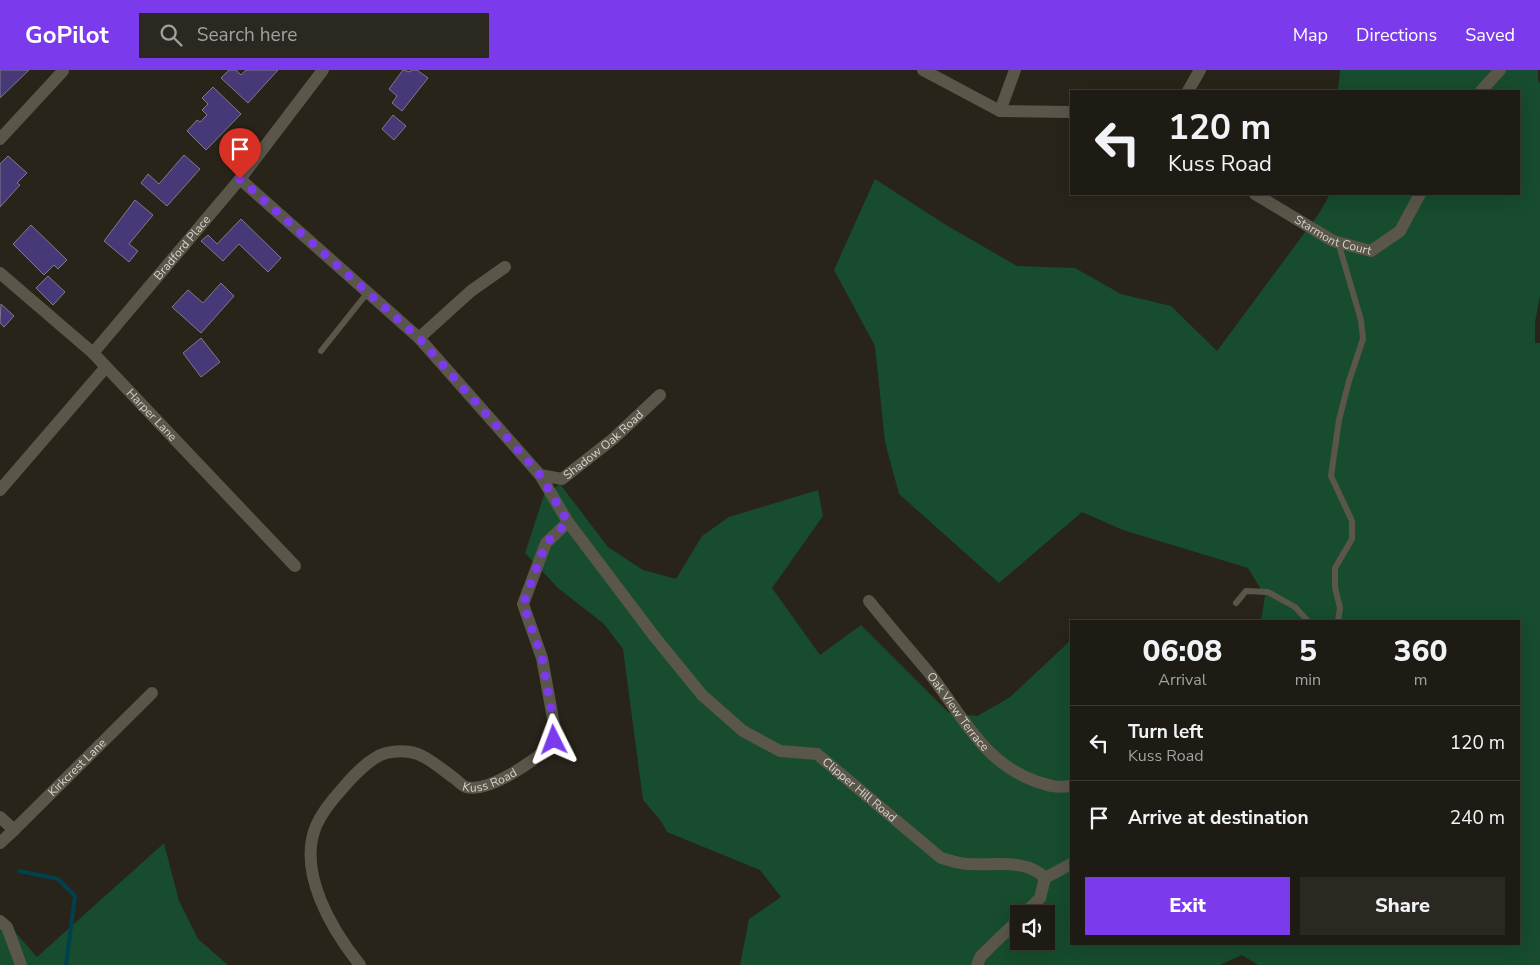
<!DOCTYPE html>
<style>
body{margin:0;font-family:"Nunito Sans",sans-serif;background:#2b2822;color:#f1f3f6;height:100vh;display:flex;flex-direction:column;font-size:19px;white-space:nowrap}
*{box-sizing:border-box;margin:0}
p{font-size:16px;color:#a1a1a0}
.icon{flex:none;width:28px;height:28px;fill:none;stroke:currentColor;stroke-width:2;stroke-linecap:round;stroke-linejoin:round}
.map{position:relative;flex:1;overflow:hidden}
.sheet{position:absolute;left:1070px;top:550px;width:450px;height:325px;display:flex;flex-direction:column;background:#1e1b14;border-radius:0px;box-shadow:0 5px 20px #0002,0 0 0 1px #3c3934}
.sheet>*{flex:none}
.top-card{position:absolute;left:1070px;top:20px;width:450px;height:105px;border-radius:0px;box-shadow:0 5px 20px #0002,0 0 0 1px #3c3934;background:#1e1b14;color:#f1f3f6;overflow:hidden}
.buttons{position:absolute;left:1010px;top:835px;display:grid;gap:10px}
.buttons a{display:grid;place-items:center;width:45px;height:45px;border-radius:0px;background:#1e1b14;box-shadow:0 5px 20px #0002,0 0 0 1px #3c3934;font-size:25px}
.pin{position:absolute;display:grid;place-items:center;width:42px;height:42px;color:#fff;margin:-51px -21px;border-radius:50% 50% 50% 0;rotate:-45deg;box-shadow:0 0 5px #0007}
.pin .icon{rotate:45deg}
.me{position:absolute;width:55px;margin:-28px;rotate:357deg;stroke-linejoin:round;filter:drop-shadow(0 0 4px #0008)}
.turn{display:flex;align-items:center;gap:18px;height:105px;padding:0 15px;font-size:22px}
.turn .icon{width:65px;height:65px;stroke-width:2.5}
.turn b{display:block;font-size:35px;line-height:42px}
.eta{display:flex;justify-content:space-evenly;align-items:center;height:85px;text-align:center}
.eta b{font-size:30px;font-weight:800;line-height:35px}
.cta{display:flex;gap:10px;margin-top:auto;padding:10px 15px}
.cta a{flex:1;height:58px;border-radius:0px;background:#7c3aed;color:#fff;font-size:20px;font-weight:800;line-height:58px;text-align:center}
.cta a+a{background:#2b2822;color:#f1f3f6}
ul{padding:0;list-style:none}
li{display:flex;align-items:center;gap:15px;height:75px;padding:0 15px;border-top:1px solid #3c3934}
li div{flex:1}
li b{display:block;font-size:19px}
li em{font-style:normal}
header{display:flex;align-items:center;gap:30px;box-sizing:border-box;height:70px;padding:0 25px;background:#7c3aed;color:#fff}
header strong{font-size:24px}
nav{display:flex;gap:28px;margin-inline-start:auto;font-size:18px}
.search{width:350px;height:45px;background:#2b2822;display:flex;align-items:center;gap:12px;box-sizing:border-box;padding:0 18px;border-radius:0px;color:#a1a1a0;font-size:19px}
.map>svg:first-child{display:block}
</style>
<header>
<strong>GoPilot</strong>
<div class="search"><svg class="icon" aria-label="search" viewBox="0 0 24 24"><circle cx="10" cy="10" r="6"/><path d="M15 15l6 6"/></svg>Search here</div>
<nav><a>Map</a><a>Directions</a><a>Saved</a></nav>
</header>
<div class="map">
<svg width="1540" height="895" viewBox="0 0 1540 895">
<rect width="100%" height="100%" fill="#28241a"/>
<path fill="#174c2e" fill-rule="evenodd" d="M1340 0H1538V10L1540 14V226L1535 252V273H1540V895H1258L1242 885 1220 895H740L749 849 781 827 760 800 667 762 661 751 643 730 623 579 604 554 558 518 525 483 544 425 560 414 608 477 643 500 676 509 702 466 729 447 818 420 823 446 772 518 820 585 861 555 949 643 977 646 1009 628 1071 570V874H1519V551H1261L1265 526 1248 498 1123 460 1082 442 999 513 899 424 885 372 875 276 834 200 875 109 946 155 1017 196 1075 198 1121 224 1171 236 1217 281 1320 142 1330 124H1519V21H1338ZM1019 844H1046V871H1019Z
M164 773 179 831 198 869 228 895H0V845L37 887Z"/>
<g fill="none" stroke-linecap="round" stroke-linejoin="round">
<path stroke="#00414e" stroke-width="4" d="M19 801 58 809 75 826 66 895"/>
</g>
<path fill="#473877" stroke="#7d7c88" d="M0 0H29L0 28Z
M229 0H236L241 5 246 0H278L248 33 221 8Z
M403 0 410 2 411 0H417L428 8 402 41 392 33 397 26 389 19Z
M213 17 241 44 206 80 187 61 197 50 200 52 207 45 202 40 208 34 202 28Z
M393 45 406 56 394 70 382 59Z
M184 85 200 99 167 136 141 113 148 104 159 114Z
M8 86 27 103 17 113 20 115 0 137V94Z
M135 130 153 145 129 174 138 181 129 192 104 171Z
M241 149 281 188 268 202 239 174 223 191 201 171 208 165 217 174Z
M31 155 67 190 58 199 54 195 44 205 13 174Z
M48 206 65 222 53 235 36 218Z
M221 213 234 226 201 263 172 237 188 220 203 233Z
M1 234 14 246 4 257 0 253Z
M201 268 220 292 201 307 183 283Z"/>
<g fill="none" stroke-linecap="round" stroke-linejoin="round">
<path stroke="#5b564a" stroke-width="6" d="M1338 172 1361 250 1363 269 1349 311 1339 350 1331 406 1352 451V469L1335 498V517L1340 538 1338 551
M321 281 368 222
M1236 533 1246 521 1268 522 1295 537 1308 551"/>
<g stroke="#5b564a" stroke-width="12">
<path d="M923 0 1000 41 1071 42"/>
<path d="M1188 21 1200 0"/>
<path d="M1481 21 1500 0"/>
<path d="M1000 41 1015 0"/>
<path d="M0 69 63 1"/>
<path id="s1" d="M240 109 419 268 540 405 568 452 654 566 702 625 743 661 780 681 817 684 941 788C950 790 959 794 968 794 993 796 1026 788 1045 808L1040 828 1024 844"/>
<path id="s2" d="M1255 124 1333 171 1371 181 1400 161 1420 124"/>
<path id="s3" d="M0 203 93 283 295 496"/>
<path d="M419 268 471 221 505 197"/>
<path id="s4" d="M93 283 240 109 323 0"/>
<path id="s5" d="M540 405 562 409 613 369 660 325"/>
<path d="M0 420 106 297"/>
<path id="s6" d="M869 531C889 556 910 580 930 604 962 645 983 692 1035 711 1051 716 1054 718 1071 716"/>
<path d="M0 747 14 760"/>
<path id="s7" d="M0 773 14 760 152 623"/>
<path d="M1045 808 1071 794"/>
<path d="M0 851 7 857 21 895"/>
<path id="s8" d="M360 895C332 860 297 802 316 756 322 742 332 730 342 719 352 707 371 687 386 683 418 676 429 690 454 708 457 710 462 716 466 717 489 723 533 691 550 677L554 671 555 660 542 588 523 534 546 473 568 452"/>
<path d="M977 895 981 886 1019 849"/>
</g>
</g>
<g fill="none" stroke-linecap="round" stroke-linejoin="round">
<path stroke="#7c3aed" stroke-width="9" stroke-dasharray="0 16.2" d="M240 109 419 268 540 405 568 452 546 473 523 534 542 588 555 660 554 670"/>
</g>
<g text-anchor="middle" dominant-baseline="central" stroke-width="4.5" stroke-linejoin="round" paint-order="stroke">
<g font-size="12" fill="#d6d3cc" stroke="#1f1a11">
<text stroke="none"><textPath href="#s2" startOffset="89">Starmont Court</textPath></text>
<text stroke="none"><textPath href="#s4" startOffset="138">Bradford Place</textPath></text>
<text stroke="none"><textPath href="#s3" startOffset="208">Harper Lane</textPath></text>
<text stroke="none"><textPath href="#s5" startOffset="76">Shadow Oak Road</textPath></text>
<text stroke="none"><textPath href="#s6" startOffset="142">Oak View Terrace</textPath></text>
<text stroke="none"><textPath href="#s7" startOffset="108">Kirkcrest Lane</textPath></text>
<text stroke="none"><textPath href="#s8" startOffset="371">Kuss Road</textPath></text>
<text stroke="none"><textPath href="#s1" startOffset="885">Clipper Hill Road</textPath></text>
</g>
</g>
</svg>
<div class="buttons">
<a><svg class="icon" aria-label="sound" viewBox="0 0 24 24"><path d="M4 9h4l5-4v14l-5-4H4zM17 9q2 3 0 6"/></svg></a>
</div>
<div class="pin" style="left:240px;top:109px;background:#d93025"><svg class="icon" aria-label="arrive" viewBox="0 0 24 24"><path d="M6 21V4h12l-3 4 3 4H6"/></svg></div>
<svg class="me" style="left:554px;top:670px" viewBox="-20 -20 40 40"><path d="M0-17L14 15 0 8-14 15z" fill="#7c3aed" stroke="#fff" stroke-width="4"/></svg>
<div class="top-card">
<div class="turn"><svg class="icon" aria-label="left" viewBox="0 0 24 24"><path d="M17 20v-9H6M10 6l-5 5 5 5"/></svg><div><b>120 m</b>Kuss Road</div></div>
</div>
<section class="sheet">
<div class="eta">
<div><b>06:08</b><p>Arrival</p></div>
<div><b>5</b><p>min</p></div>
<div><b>360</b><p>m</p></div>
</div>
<ul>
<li><svg class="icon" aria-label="left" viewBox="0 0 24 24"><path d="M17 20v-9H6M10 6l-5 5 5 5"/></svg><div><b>Turn left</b><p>Kuss Road</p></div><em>120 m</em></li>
<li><svg class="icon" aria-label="arrive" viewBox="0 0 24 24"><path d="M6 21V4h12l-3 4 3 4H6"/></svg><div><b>Arrive at destination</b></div><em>240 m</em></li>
</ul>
<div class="cta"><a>Exit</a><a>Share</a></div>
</section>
</div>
